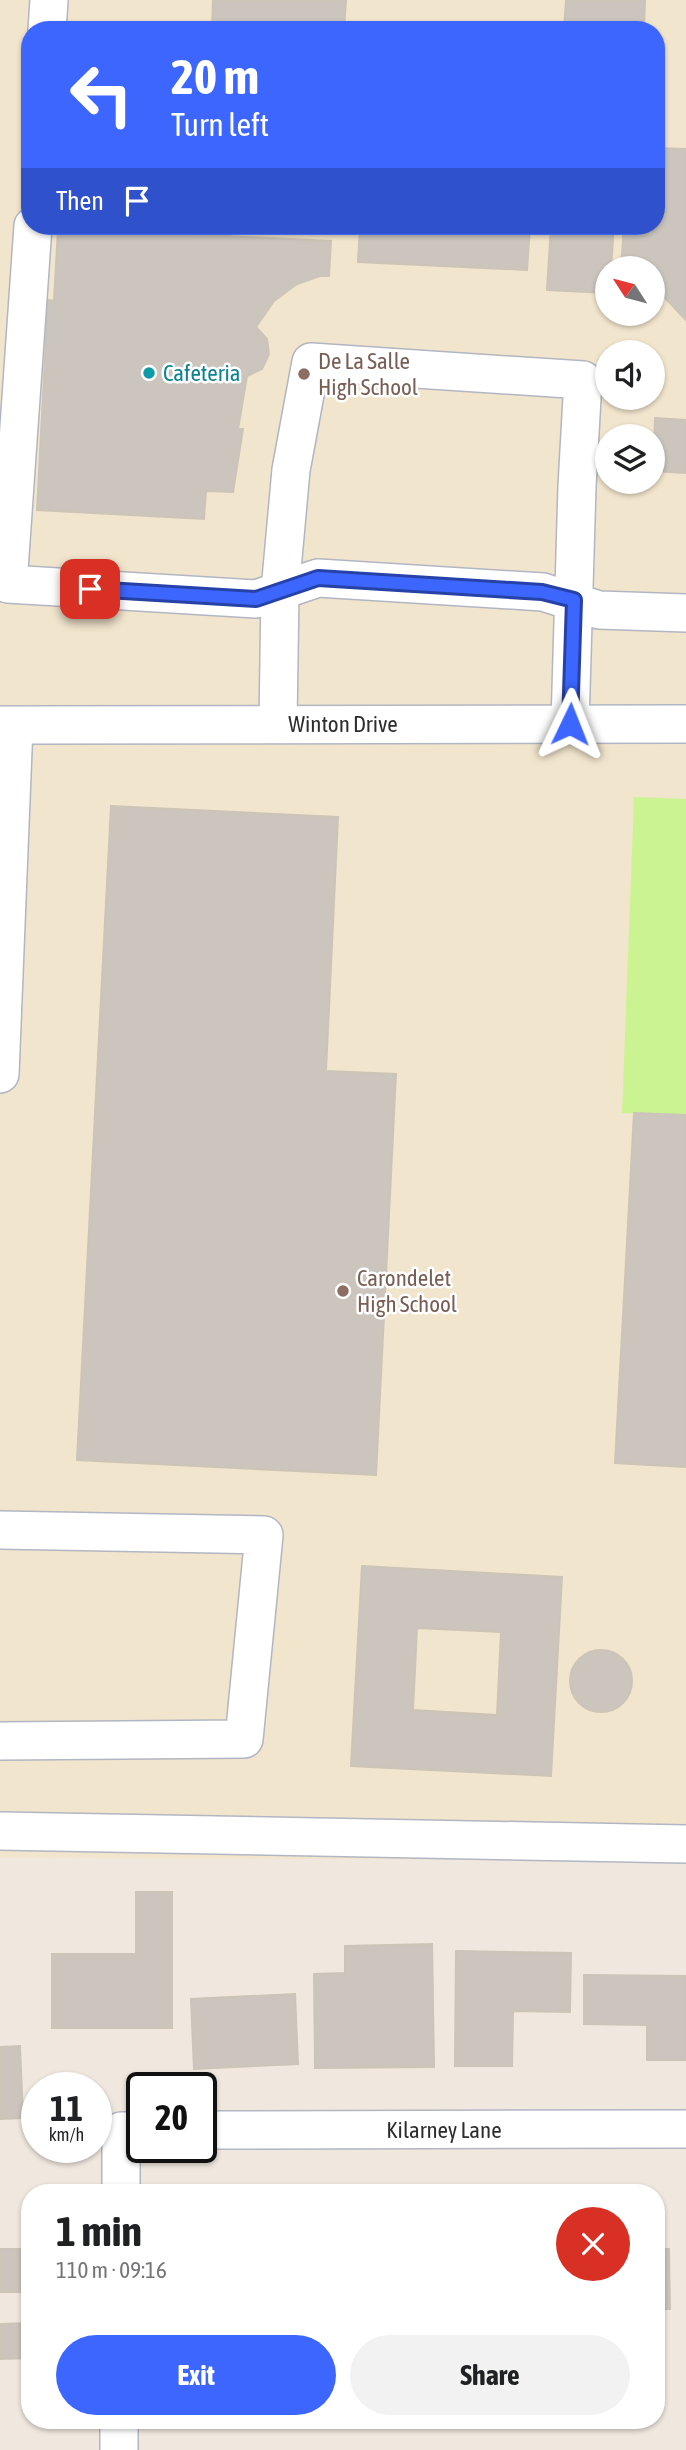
<!DOCTYPE html>
<meta charset="utf-8">
<style>
body{margin:0;font-family:"Asap Condensed",sans-serif;background:#f2f2f2;color:#202124;height:100vh;display:flex;flex-direction:column;font-size:26px;white-space:nowrap}
*{box-sizing:border-box;margin:0}
p{font-size:23px;color:#757577}
.icon{flex:none;width:38px;height:38px;fill:none;stroke:currentColor;stroke-width:2;stroke-linecap:round;stroke-linejoin:round}
.map{position:relative;flex:1;overflow:hidden}
.drawer{position:absolute;left:21px;top:2184px;width:644px;height:245px;display:flex;flex-direction:column;background:#fff;border-radius:28px;box-shadow:0 2px 5px #0004}
.drawer>*{flex:none}
.hud{position:absolute;left:21px;top:21px;width:644px;height:214px;border-radius:28px;box-shadow:0 2px 5px #0004;background:#3c66ff;color:#fff;overflow:hidden}
.needle{width:46px;rotate:306deg}
.buttons{position:absolute;left:595px;top:256px;display:grid;gap:14px}
.buttons a{display:grid;place-items:center;width:70px;height:70px;border-radius:50%;background:#fff;box-shadow:0 2px 5px #0004;font-size:35px}
.speed{position:absolute;left:21px;top:2072px;display:flex;gap:14px;font-size:35px;font-weight:700;text-align:center}
.speed>*{display:grid;place-content:center;width:91px;height:91px;border-radius:50%;background:#fff;box-shadow:0 2px 5px #0004;line-height:1}
.speed small{font-size:18px;font-weight:400}
.speed .limit{border:4px solid #111;border-radius:10px;background:#fff;color:#111}
.pin{position:absolute;display:grid;place-items:center;width:60px;height:60px;color:#fff;margin:-30px;border-radius:14px;box-shadow:0 4px 10px #0006}
.me{position:absolute;width:77px;margin:-38px;rotate:2deg;stroke-linejoin:round;filter:drop-shadow(0 0 5px #0008)}
.turn{display:flex;align-items:center;gap:24px;height:147px;padding:0 35px;font-size:32px}
.turn .icon{width:91px;height:91px;stroke-width:2.5}
.turn b{display:block;font-size:49px;line-height:60px}
.then{display:flex;align-items:center;height:66px;padding:0 35px;background:#0003;gap:14px;font-size:26px}
.round{display:grid;place-items:center;flex:none;width:74px;height:74px;border-radius:37px;background:#f2f2f2}
.headline{display:flex;align-items:center;justify-content:space-between;height:119px;padding:0 35px}
h1{font-size:42px;font-weight:700;line-height:52px}
.primary-button{display:flex;gap:14px;margin-top:auto;padding:14px 35px}
.primary-button a{flex:1;height:80px;border-radius:42px;background:#3c66ff;color:#fff;font-size:28px;font-weight:700;line-height:80px;text-align:center}
.primary-button a+a{background:#f2f2f2;color:#202124}
.map>svg:first-child{display:block}
</style>
<div class="map">
<svg width="686" height="2450" viewBox="0 0 686 2450">
<rect width="100%" height="100%" fill="#f0e8df"/>
<path fill="#f2e5cd" fill-rule="evenodd" d="M0 0H686V1860L0 1858ZM30 30H656V226H30ZM607 268H653V313H607ZM607 352H653V397H607ZM607 436H653V481H607Z"/>
<path fill="#ccf391" d="M634 797 686 799V1115L622 1113Z"/>
<path fill="#cbc5be" stroke="#ccc4b7" stroke-width="2" fill-rule="evenodd" d="M213 0H346L344 30H212Z
M566 0H645L644 30H564Z
M656 148 686 149V320L664 297H653V268H621L624 226H656Z
M360 226H530L527 270 358 262Z
M551 226H614L611 268H607V293L547 290Z
M58 228 331 241 329 276H320L297 284 274 301 256 327 267 339 269 354 262 369 247 376 238 429H243L233 492 206 491 204 519 37 510 48 300 54 301Z
M655 418 686 420V473L653 471Z
M111 806 338 817 326 1071 396 1074 376 1475 77 1460Z
M634 1113 686 1115V1467L615 1463Z
M362 1566 562 1577 551 1776 351 1766ZM417 1628 501 1632 497 1715 413 1710Z
M570 1681a31 31 0 1 1 62 0a31 31 0 1 1-62 0Z
M136 1892H172V2028H52V1954H136Z
M432 1944 434 2067 315 2068 314 1974 345 1973V1946Z
M456 1951 571 1953 570 2012 513 2011 512 2066H455Z
M584 1975 686 1976V2060H647V2025L584 2024Z
M295 1994 298 2064 194 2069 191 1999Z
M20 2046 23 2118 0 2119V2047Z
M0 2249H30V2292H0Z
M656 2249H669L670 2309H656Z
M30 2323V2358L0 2359V2324Z"/>
<g fill="none" stroke-linecap="round" stroke-linejoin="round">
<defs>
<path id="minor" d="M47 30 49 0
M33 226 8 584 256 599 318 578 543 592 599 610 686 613
M278 724 280 591 291 470 311 362 583 380 577 486 570 724
M0 725 686 724
M0 1074 14 725
M0 1530 264 1535 244 1739 0 1741
M0 1831 686 1844
M201 2130 686 2129
M121 2193V2131H142
M119 2450V2420"/>
</defs>
<use href="#minor" stroke="#b2b6c2" stroke-width="40"/>
<use href="#minor" stroke="#fff" stroke-width="37"/>
</g>
<g fill="none" stroke-linecap="round" stroke-linejoin="round">
<defs>
<path id="route" d="M90 589 256 599 318 578 542 592 574 600 570 724"/>
</defs>
<use href="#route" stroke="#2742a6" stroke-width="18"/>
<use href="#route" stroke="#3c66ff" stroke-width="12"/>
</g>
<circle fill="#0f9aa8" stroke="#fff" stroke-width="2.5" cx="149" cy="373" r="7"/>
<g fill="#8d6e63" stroke="#fff" stroke-width="2.5">
<circle cx="304" cy="374" r="7"/>
<circle cx="343" cy="1291" r="7"/>
</g>
<g text-anchor="middle" dominant-baseline="central" stroke-width="5" stroke-linejoin="round" paint-order="stroke">
<g font-size="23" fill="#785e54" stroke="#fff" text-anchor="start">
<text x="318" y="361">De La Salle<tspan x="318" dy="26">High School</tspan></text>
<text x="357" y="1278">Carondelet<tspan x="357" dy="26">High School</tspan></text>
</g>
<g font-size="23" fill="#0d838f" stroke="#fff" text-anchor="start">
<text x="163" y="373">Cafeteria</text>
</g>
<g font-size="23" fill="#2d2d2d" stroke="#fff">
<text x="343" y="724">Winton Drive</text>
<text x="444" y="2130">Kilarney Lane</text>
</g>
</g>
</svg>
<div class="buttons">
<a><svg class="needle" viewBox="-14 -14 28 28"><path d="M0-13l5 13h-10z" fill="#e53935"/><path d="M0 13l5-13h-10z" fill="#757577"/></svg></a>
<a><svg class="icon" aria-label="sound" viewBox="0 0 24 24"><path d="M4 9h4l5-4v14l-5-4H4zM17 9q2 3 0 6"/></svg></a>
<a><svg class="icon" aria-label="layers" viewBox="0 0 24 24"><path d="M12 4l9 5-9 5-9-5zM3 14l9 5 9-5"/></svg></a>
</div>
<div class="speed"><div>11<small>km/h</small></div><div class="limit">20</div></div>
<div class="pin" style="left:90px;top:589px;background:#d93025"><svg class="icon" aria-label="arrive" viewBox="0 0 24 24"><path d="M6 21V4h12l-3 4 3 4H6"/></svg></div>
<svg class="me" style="left:570px;top:724px" viewBox="-20 -20 40 40"><path d="M0-17L14 15 0 8-14 15z" fill="#3c66ff" stroke="#fff" stroke-width="4"/></svg>
<div class="hud">
<div class="turn"><svg class="icon" aria-label="left" viewBox="0 0 24 24"><path d="M17 20v-9H6M10 6l-5 5 5 5"/></svg><div><b>20 m</b>Turn left</div></div>
<div class="then">Then<svg class="icon" aria-label="arrive" viewBox="0 0 24 24"><path d="M6 21V4h12l-3 4 3 4H6"/></svg></div>
</div>
<section class="drawer">
<div class="headline"><div><h1>1 min</h1><p>110 m · 09:16</p></div><a class="round" style="background:#d93025;color:#fff"><svg class="icon" aria-label="close" viewBox="0 0 24 24"><path d="M6 6l12 12M18 6L6 18"/></svg></a></div>
<div class="primary-button"><a>Exit</a><a>Share</a></div>
</section>
</div>
